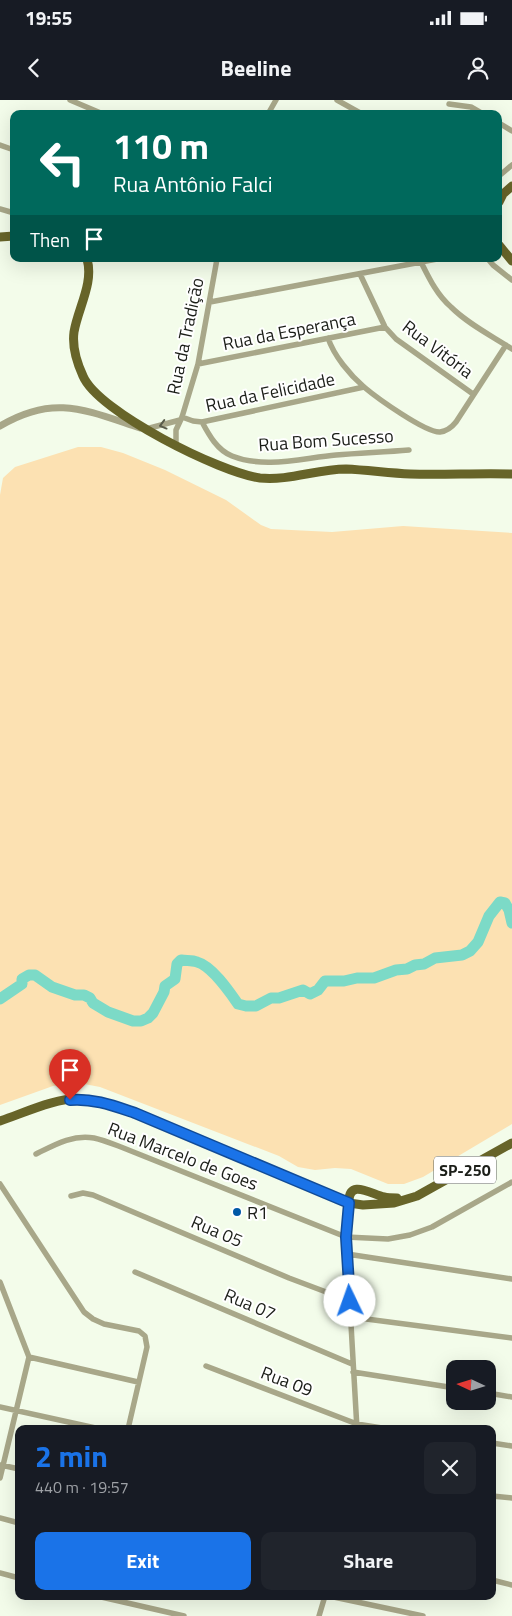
<!DOCTYPE html>
<meta charset="utf-8">
<style>
body{margin:0;font-family:"Titillium Web",sans-serif;background:#20242c;color:#f1f3f6;height:100vh;display:flex;flex-direction:column;font-size:19px;white-space:nowrap}
*{box-sizing:border-box;margin:0}
p{font-size:16px;color:#9ea1a6}
.icon{flex:none;width:28px;height:28px;fill:none;stroke:currentColor;stroke-width:2;stroke-linecap:round;stroke-linejoin:round}
.map{position:relative;flex:1;overflow:hidden}
.details{position:absolute;left:15px;top:1325px;width:481px;height:175px;display:flex;flex-direction:column;background:#171b24;border-radius:10px;box-shadow:0 5px 20px #0002}
.details>*{flex:none}
.guide{position:absolute;left:10px;top:10px;width:492px;height:152px;border-radius:10px;box-shadow:0 5px 20px #0002;background:#00695c;color:#fff;overflow:hidden}
.needle{width:32px;rotate:274deg}
.buttons{position:absolute;left:446px;top:1260px;display:grid;gap:10px}
.buttons a{display:grid;place-items:center;width:50px;height:50px;border-radius:10px;background:#171b24;box-shadow:0 5px 20px #0002;font-size:25px}
.pin{position:absolute;display:grid;place-items:center;width:42px;height:42px;color:#fff;margin:-51px -21px;border-radius:50% 50% 50% 0;rotate:-45deg;box-shadow:0 0 5px #0007}
.pin .icon{rotate:45deg}
.me{position:absolute;width:55px;margin:-28px;rotate:357deg;stroke-linejoin:round;filter:drop-shadow(0 0 4px #0008)}
.turn{display:flex;align-items:center;gap:18px;height:105px;padding:0 20px;font-size:22px}
.turn .icon{width:65px;height:65px;stroke-width:2.5}
.turn b{display:block;font-size:35px;line-height:42px}
.then{display:flex;align-items:center;height:48px;padding:0 20px;background:#0003;gap:10px;font-size:19px}
.round{display:grid;place-items:center;flex:none;width:52px;height:52px;border-radius:10px;background:#20242c}
.summary{display:flex;align-items:center;justify-content:space-between;height:85px;padding:0 20px}
h1{font-size:30px;font-weight:700;line-height:38px;color:#1a73e8}
.cta{display:flex;gap:10px;margin-top:auto;padding:10px 20px}
.cta a{flex:1;height:58px;border-radius:10px;background:#1a73e8;color:#fff;font-size:20px;font-weight:700;line-height:58px;text-align:center}
.cta a+a{background:#20242c;color:#f1f3f6}
.status{display:flex;justify-content:space-between;align-items:center;height:35px;padding:0 25px;background:#171b24;direction:ltr}
.status svg{height:14px;fill:currentColor}
header{display:flex;justify-content:space-between;align-items:center;height:65px;padding:0 20px;background:#171b24;font-size:22px;font-weight:700}
.map>svg:first-child{display:block}
</style>
<div class="status"><b>19:55</b><svg viewBox="0 0 49 12"><path d="M0 12V9h3v3zM5 12V6h3v6zM10 12V3h3v9zM15 12V0h3v12zM26 1h20v11H26zM47 4h2v5h-2z"/></svg></div>
<header><svg class="icon" aria-label="back" viewBox="0 0 24 24"><path d="M15 5l-7 7 7 7"/></svg>Beeline<svg class="icon" aria-label="person" viewBox="0 0 24 24"><circle cx="12" cy="8" r="4"/><path d="M4 21q1-7 8-7t8 7"/></svg></header>
<div class="map">
<svg width="512" height="1516" viewBox="0 0 512 1516">
<rect width="100%" height="100%" fill="#f3fcea"/>
<path fill="#fce1b2" d="M78 347H101L123 353 165 370 226 400 261 425 271 429 332 432 403 426 512 433V1024L423 1077 404 1084H388L351 1069 335 1068 315 1070 298 1067 279 1056 100 987 79 983 53 986 0 1005V395L3 378 15 367Z"/>
<g fill="none" stroke-linecap="round" stroke-linejoin="round">
<path stroke="#7cdac7" stroke-width="11" d="M0 899 22 884V879L29 875H35L52 887 75 895H84L90 898 93 903 108 912 133 921H141L148 918 153 913 164 892 165 886 175 879 177 864 181 860C186 861 192 860 197 862 212 866 229 891 238 904L246 906H256L271 898H279L303 890 310 894 318 890 325 881H344L357 878H374L396 870 407 869 415 865 424 864 435 858 462 855 470 851 478 842 489 816 500 802 505 803 509 810 512 823"/>
<path stroke="#a8a789" stroke-width="5.5" d="M70 0 103 14
M337 0 362 14
M449 4 471 7 483 14
M268 14 276 0
M499 23 512 31
M0 45 14 50
M499 76 512 65
M0 109 14 113
M488 159 493 165 512 180
M421 162C429 178 437 195 451 207 468 224 492 236 512 249
M360 174 385 227 396 239 473 294
M210 202 437 159
M328 238C334 256 350 275 364 287 377 298 426 333 440 332 448 331 452 327 456 322L506 245
M198 264 385 227
M182 317 193 321 202 322 364 287
M202 322C209 335 217 350 232 356 265 369 302 358 336 355 360 353 385 352 409 350
M146 329 180 320
M176 347V330L182 317 198 264 217 159
M36 1054C54 1045 73 1034 94 1038 103 1040 113 1044 121 1047L346 1137 388 1139 410 1135 432 1127 512 1082
M0 1084 84 1212 93 1219 104 1224 139 1231 145 1236 147 1247 128 1329
M71 1096 83 1093 93 1095 289 1178 350 1201
M349 1103 346 1137 357 1329
M347 1154 512 1179
M135 1172 352 1264
M0 1182 29 1257 0 1378
M351 1217 512 1238
M29 1257 138 1282
M206 1266 357 1324 388 1329
M353 1272 455 1288
M488 1293 512 1297
M0 1307 100 1329
M492 1343 512 1346
M1 1365 19 1369
M492 1396 512 1398
M0 1418 19 1423
M0 1473 19 1478
M492 1480 512 1485
M97 1496 184 1516
M329 1496 423 1516
M319 1516 325 1496"/>
<path stroke="#a8a789" stroke-width="7" d="M0 326C54 294 85 310 140 328"/>
<path stroke="#676429" stroke-width="9" d="M499 102 503 94 512 86
M0 137 14 136
M499 145 512 161
M87 159C94 183 78 208 74 232 72 247 77 263 83 276 98 312 221 373 260 378 289 381 317 369 346 369 367 370 389 373 410 374 444 375 478 373 512 374
M0 1021C24 1013 57 997 82 999 100 1001 118 1007 135 1013L349 1103 363 1105 394 1103 417 1096 512 1043
M349 1103C348 1078 371 1094 384 1097 388 1098 392 1098 397 1098"/>
</g>
<defs><path id="oneway-chevron" d="M-2-3.5L2.5 0L-2 3.5" fill="none" stroke-width="1.6" stroke-linecap="round" stroke-linejoin="round" transform="scale(1.25)"/></defs>
<use stroke="#5a5c4b" href="#oneway-chevron" transform="translate(163 325) rotate(165)"/>
<g fill="none" stroke-linecap="round" stroke-linejoin="round">
<defs>
<path id="route" d="M70 1000C93 998 114 1006 135 1013L349 1103 346 1137 350 1201"/>
</defs>
<use href="#route" stroke="#114b97" stroke-width="12"/>
<use href="#route" stroke="#1a73e8" stroke-width="9"/>
</g>
<circle fill="#0058a6" stroke="#fff" stroke-width="2" cx="237" cy="1112" r="5"/>
<g text-anchor="middle" dominant-baseline="central" stroke-width="4" stroke-linejoin="round" paint-order="stroke">
<rect fill="#fff" stroke="#5f625d" stroke-width="1" x="434" y="1056.5" width="62" height="27" rx="4"/>
<g font-size="16" font-weight="bold" fill="#1b1e18">
<text x="465" y="1070">SP-250</text>
</g>
<g font-size="18" fill="#1b1e18" stroke="#fff">
<text transform="translate(289 231) rotate(-11)">Rua da Esperança</text>
<text transform="translate(185 236) rotate(-78)">Rua da Tradição</text>
<text transform="translate(438 249) rotate(37)">Rua Vitória</text>
<text transform="translate(270 292) rotate(-12)">Rua da Felicidade</text>
<text transform="translate(326 340) rotate(-4)">Rua Bom Sucesso</text>
<text transform="translate(183 1056) rotate(21)">Rua Marcelo de Goes</text>
<text transform="translate(217 1131) rotate(23)">Rua 05</text>
<text transform="translate(250 1204) rotate(23)">Rua 07</text>
<text transform="translate(287 1281) rotate(21)">Rua 09</text>
</g>
<g font-size="18" fill="#1b1e18" stroke="#fff" text-anchor="start">
<text x="247" y="1112">R1</text>
</g>
</g>
</svg>
<div class="buttons">
<a><svg class="needle" viewBox="-14 -14 28 28"><path d="M0-13l5 13h-10z" fill="#e53935"/><path d="M0 13l5-13h-10z" fill="#9ea1a6"/></svg></a>
</div>
<div class="pin" style="left:70px;top:1000px;background:#d93025"><svg class="icon" aria-label="arrive" viewBox="0 0 24 24"><path d="M6 21V4h12l-3 4 3 4H6"/></svg></div>
<svg class="me" style="left:350px;top:1201px" viewBox="-20 -20 40 40"><circle r="19" fill="#fff"/><path d="M0-13L10 11 0 6-10 11z" fill="#1a73e8"/></svg>
<div class="guide">
<div class="turn"><svg class="icon" aria-label="left" viewBox="0 0 24 24"><path d="M17 20v-9H6M10 6l-5 5 5 5"/></svg><div><b>110 m</b>Rua Antônio Falci</div></div>
<div class="then">Then<svg class="icon" aria-label="arrive" viewBox="0 0 24 24"><path d="M6 21V4h12l-3 4 3 4H6"/></svg></div>
</div>
<section class="details">
<div class="summary"><div><h1>2 min</h1><p>440 m · 19:57</p></div><a class="round"><svg class="icon" aria-label="close" viewBox="0 0 24 24"><path d="M6 6l12 12M18 6L6 18"/></svg></a></div>
<div class="cta"><a>Exit</a><a>Share</a></div>
</section>
</div>
